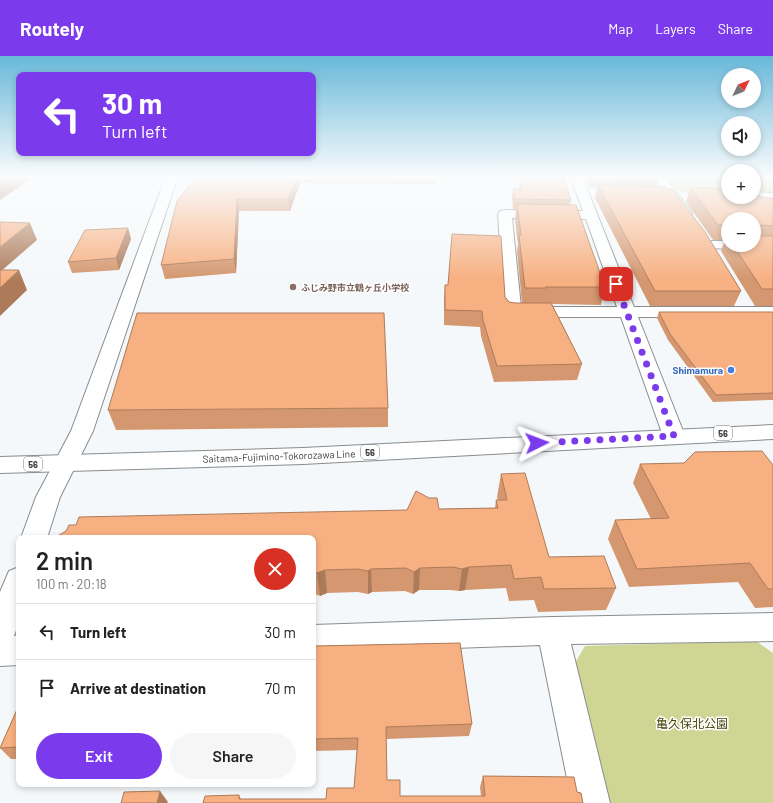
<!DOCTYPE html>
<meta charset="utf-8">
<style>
body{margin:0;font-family:Barlow,"Noto Sans JP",sans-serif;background:#f6f6f6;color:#222;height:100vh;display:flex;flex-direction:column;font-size:15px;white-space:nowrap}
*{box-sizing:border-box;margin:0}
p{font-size:13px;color:#767676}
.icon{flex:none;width:22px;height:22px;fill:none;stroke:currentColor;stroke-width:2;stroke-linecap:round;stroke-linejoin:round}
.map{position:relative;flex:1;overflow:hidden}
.panel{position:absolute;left:16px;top:479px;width:300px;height:252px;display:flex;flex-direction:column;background:#fff;border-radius:8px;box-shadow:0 2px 6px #0003}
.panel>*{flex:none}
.guide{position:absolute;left:16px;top:16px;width:300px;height:84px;border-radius:8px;box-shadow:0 2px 6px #0003;background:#7c3aed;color:#fff;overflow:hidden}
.needle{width:26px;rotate:47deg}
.buttons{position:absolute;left:721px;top:12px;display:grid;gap:8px}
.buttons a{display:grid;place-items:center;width:40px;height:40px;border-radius:50%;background:#fff;box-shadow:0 2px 6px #0003;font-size:20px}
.pin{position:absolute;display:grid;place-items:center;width:34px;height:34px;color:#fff;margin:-17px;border-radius:8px;box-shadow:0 2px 6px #0006}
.me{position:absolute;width:44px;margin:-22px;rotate:87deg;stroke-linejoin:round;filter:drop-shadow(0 0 3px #0008)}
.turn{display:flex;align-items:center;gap:14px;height:84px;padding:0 20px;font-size:18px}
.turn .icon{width:52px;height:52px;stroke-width:2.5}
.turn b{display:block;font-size:28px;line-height:34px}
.round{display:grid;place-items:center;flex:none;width:42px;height:42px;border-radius:21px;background:#f6f6f6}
.summary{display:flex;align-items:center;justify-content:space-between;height:68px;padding:0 20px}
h1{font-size:24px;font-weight:600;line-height:30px}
.action{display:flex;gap:8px;margin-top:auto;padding:8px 20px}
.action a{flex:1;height:46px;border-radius:24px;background:#7c3aed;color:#fff;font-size:16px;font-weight:600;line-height:46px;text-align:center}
.action a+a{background:#f6f6f6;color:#222}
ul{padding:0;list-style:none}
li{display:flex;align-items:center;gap:12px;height:56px;padding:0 20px;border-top:1px solid #e0e0e0}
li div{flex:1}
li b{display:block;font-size:15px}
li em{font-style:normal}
header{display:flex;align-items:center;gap:24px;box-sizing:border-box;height:56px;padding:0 20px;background:#7c3aed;color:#fff}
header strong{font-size:19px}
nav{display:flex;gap:22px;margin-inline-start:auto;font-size:14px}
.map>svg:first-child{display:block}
</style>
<header>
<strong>Routely</strong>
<nav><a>Map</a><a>Layers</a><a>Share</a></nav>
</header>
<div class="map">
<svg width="773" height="747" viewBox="0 0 773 747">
<rect width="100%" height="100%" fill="#f5f8fa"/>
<path fill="#cfd593" d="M665 120H728V137L683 136 675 133Z
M754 120H773V138H754Z
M756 585 773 597V747H609L575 607 585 590Z"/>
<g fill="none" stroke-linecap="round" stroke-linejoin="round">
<defs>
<path id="minor" d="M166 120H178L93 375 60 441 47 482H21L36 441 71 375Z
M570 120H582L634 251H773V261H638L685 380 682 385 674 387 666 385 663 380 621 261H513L507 260 504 256 498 158 500 155 505 154 583 155ZM512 162 586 163 617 251H521Z
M653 120H664L692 157 691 160H681Z
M754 136 773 137V145L750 143 749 141H754Z
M708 185H728V189H754V185L773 186V194L703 192 701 189 703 186Z
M19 511V566L14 580 19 579V609L0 610V536L9 515Z
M773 557V585L571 588 610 747H572L540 589 313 597V569L552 561Z"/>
<path id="major" d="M773 369V383L303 408 0 417V401L303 392Z"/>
</defs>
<use href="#minor" stroke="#898c8e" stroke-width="2"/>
<use href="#major" stroke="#898c8e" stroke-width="2"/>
<use href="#minor" fill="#fff" fill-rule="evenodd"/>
<use href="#major" fill="#fff" fill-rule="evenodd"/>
</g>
<path fill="#d4976f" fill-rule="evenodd" d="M197 120H436L435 128 300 127 290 155H239L236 217 165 223 161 209Z
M522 120H563L571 144 570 149 605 231 601 249 552 248 582 308 577 324 494 326 481 280 480 271 444 269V244L445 229 505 241 509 246 515 247H522L517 195 518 188 515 164 516 153H513L512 142 513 133H519L520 121 522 122Z
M584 120H655L658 123 656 131 741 235 734 250H650L595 142 597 131H589Z
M690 132 766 142H773V250H755L721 195 725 184H713L686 146ZM728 163H754V189H728Z
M128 172 131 183 119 214 72 217 68 206Z
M659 256H773V344L713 346 668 284 657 262Z
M388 352V371L116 374 108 354Z
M640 408 773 409V551L755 552 738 526 629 531 608 483 615 464 651 463 633 427Z
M501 418 549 501 616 532 606 554 538 556 534 544 509 545 506 532 465 534 459 535 450 534H419L413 538 405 535 372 536 368 538 358 536 327 537 320 540 313 537V482L439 453 495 452 496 444H498L497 441Z
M460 587 472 668 469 680 386 683 387 724H400V740H481L480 731 483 720 574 721 577 736 581 737 583 747H203L205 740 239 739 241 743H326L327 732H354L357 694 313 695V590Z
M19 649V703H11L0 692Z"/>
<path fill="#ad7b5a" d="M5 120H35L0 144V123Z
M297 120H299L300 127 290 155 288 143Z
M237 143 239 155 236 217 234 203Z
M30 167 37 184 0 216V191Z
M128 172 131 183 119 214 116 202Z
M19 214 27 234 0 260V232Z
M469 511 465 534 459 535 462 513Z
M420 512 419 534 413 538 414 516Z
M371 513 372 536 368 538V515Z
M325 514 327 537 320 540 317 517Z
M160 735 168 746 167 747H157Z"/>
<path fill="#f7b081" stroke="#ad7b5a" d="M0 120H5L0 123Z
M197 120H297L288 143H237L234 203 161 209 177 145Z
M525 120H563L571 144 515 143 513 133H522L520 121 526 122Z
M591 120H655L658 123 592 121Z
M598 129 666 131 667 133H672L705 176 741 235H655Z
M690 132 728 133V141H754V135L761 141 766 142H773V170L760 169 759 173H754V163H728V169H718Z
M517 148 576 149 605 231H545L546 232H525L519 179H521Z
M0 166 30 167 0 191Z
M128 172 116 202 68 206 85 174Z
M452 178 501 180 505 241 509 246 515 247H551L582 308 497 310 483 264 482 255 445 254V229H448Z
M754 180H773V233H762L733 189H754Z
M0 214H19L0 232Z
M659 256H773V337L716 339 670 278Z
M137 257H384L388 352 108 354Z
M762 395 773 409V533H768L750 507 637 513 615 464 669 462 640 408 684 407 695 396Z
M525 417 549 501 604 500 616 532 544 533 541 521 514 523 511 509 469 511 462 513 453 511 420 512 414 516 406 512 371 513 368 515 357 513 325 514 317 517 313 515V482H54L66 475 69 469H76L79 461 407 454 416 435 429 442H437L439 453 498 452 496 444H507L501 418Z
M460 587 472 668 386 671 387 724H400V740H485L483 720 574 721 577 736 581 737 583 747H203L205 740 239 739V743H326L327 732H354L358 682 313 683V590Z
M19 649V691L0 692Z
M160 735 157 747H121L124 736Z"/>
<linearGradient id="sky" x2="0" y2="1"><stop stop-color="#68b8d9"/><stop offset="0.54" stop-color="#fafcfd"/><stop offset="1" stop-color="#fafcfd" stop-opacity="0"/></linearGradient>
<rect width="773" height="224" fill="url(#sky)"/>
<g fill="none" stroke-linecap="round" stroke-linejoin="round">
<path stroke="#7c3aed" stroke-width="7" stroke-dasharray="0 12.6" d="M537 387 674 380 616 228"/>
</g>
<circle fill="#8d6e63" stroke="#fff" stroke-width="1.5" cx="293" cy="231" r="4"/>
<circle fill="#3f7fe0" stroke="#fff" stroke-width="1.5" cx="731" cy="314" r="4"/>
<g text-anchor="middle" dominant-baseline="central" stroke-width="3" stroke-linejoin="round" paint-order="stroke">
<g font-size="9" font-weight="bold" fill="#785e54" stroke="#fff" text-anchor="start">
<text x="301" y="231">ふじみ野市立鶴ヶ丘小学校</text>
</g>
<g fill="#fff" stroke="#757676" stroke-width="1">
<rect x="714" y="370" width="18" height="14" rx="3"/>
<rect x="361" y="389" width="18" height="14" rx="3"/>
<rect x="24" y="401" width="18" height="14" rx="3"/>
</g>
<g font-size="9" font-weight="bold" fill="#3a3b3c">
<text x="723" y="377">56</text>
<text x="370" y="396">56</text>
<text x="33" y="408">56</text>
</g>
<g font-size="10" font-weight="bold" fill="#366cbe" stroke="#fff" text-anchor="end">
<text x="723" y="314">Shimamura</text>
</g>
<g font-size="10" fill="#3a3b3c" stroke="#fff">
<text transform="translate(279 400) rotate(-2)">Saitama-Fujimino-Tokorozawa Line</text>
</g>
<g font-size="12" fill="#46490a" stroke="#fff">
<text x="692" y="667">亀久保北公園</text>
</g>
</g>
</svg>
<div class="buttons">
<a><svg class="needle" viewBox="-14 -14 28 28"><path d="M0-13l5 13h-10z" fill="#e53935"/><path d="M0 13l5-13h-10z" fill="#767676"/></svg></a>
<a><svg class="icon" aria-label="sound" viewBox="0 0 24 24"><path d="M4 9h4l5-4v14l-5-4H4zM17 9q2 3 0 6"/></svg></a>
<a>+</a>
<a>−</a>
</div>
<div class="pin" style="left:616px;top:228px;background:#d93025"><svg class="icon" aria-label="arrive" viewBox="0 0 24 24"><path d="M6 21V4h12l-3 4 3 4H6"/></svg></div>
<svg class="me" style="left:537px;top:387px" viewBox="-20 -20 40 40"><path d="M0-17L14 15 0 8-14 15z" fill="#7c3aed" stroke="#fff" stroke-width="4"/></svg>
<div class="guide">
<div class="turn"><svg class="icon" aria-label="left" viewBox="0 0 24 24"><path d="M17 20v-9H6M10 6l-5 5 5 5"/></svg><div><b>30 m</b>Turn left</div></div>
</div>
<section class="panel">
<div class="summary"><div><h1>2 min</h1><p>100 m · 20:18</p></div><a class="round" style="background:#d93025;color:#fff"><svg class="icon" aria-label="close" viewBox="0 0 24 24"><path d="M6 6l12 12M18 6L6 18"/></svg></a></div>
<ul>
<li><svg class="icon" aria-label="left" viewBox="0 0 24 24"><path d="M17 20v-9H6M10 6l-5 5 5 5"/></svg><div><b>Turn left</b></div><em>30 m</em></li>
<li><svg class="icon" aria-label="arrive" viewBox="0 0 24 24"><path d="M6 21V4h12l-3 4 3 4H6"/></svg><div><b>Arrive at destination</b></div><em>70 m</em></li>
</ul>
<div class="action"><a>Exit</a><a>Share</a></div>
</section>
</div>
